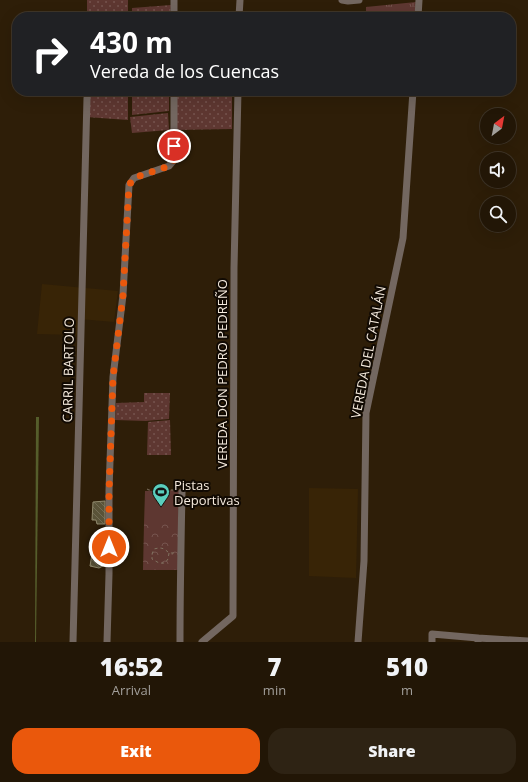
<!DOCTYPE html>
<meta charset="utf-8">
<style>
body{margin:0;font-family:"Open Sans",sans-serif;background:#2e2314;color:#f1f3f6;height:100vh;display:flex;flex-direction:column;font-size:15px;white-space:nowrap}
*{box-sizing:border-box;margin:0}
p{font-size:13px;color:#a29f9b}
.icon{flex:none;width:22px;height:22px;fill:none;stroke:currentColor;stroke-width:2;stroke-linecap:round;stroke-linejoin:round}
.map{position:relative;height:642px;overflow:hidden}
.sheet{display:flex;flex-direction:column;background:#221606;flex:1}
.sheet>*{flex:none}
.top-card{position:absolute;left:12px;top:12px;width:504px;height:84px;border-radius:16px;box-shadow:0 4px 16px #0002,0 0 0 1px #3f3528;background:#202124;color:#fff;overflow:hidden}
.needle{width:26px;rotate:32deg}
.buttons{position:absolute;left:480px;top:108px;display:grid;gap:8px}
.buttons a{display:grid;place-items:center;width:36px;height:36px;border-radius:50%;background:#221606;box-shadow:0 4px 16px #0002,0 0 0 1px #3f3528;font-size:20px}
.pin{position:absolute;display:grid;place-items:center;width:34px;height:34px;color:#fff;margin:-17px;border:2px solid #fff;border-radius:50%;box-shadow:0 1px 4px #0007}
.me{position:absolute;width:44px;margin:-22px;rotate:0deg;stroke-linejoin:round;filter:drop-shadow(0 0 3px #0008)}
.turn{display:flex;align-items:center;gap:14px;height:84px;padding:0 12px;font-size:18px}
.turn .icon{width:52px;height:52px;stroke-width:2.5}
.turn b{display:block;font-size:28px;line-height:34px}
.eta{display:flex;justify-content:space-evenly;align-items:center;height:68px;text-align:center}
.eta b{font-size:24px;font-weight:800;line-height:28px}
.action{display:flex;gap:8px;margin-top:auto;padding:8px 12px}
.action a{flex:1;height:46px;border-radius:16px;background:#ea580c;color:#fff;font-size:16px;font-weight:800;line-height:46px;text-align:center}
.action a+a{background:#2e2314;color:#f1f3f6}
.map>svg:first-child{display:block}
</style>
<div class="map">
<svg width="528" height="642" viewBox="0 0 528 642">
<defs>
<pattern id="grass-tufts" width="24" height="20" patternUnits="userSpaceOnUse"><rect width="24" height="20" fill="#5e3731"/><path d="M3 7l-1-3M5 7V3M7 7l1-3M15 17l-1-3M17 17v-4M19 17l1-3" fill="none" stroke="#76544e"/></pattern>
<pattern id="park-crowns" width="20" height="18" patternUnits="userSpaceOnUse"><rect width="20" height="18" fill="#5e3731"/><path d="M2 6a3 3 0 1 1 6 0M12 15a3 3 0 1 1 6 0" fill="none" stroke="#76544e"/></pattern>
<pattern id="garden-dots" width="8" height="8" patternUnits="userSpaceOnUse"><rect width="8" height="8" fill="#5e3731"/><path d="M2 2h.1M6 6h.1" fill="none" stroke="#76544e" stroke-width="1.8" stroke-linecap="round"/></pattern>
<pattern id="building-back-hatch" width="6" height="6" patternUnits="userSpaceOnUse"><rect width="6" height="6" fill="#5a5338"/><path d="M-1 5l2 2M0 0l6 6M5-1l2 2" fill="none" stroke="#726c54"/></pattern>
</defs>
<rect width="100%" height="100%" fill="#2e1e08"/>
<path fill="#382406" d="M42 284 118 291 114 322 79 319 77 335 37 334Z
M309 488 358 489 356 578 309 576Z"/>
<path fill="url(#grass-tufts)" d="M416 2 414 17H366V7Z"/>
<path fill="url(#park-crowns)" d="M144 524H178L180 570H143Z"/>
<path fill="url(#garden-dots)" d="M87 0H128V17H87Z
M171 5 170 17H132V8Z
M87 91H128V120L86 117Z
M132 91H169V111L132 115Z
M177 91H232V129L177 130Z
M168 113 169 130 132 133 130 117Z
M144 393H170L169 419 146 421 115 420 116 403 144 402Z
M170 420 171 455H147L148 422Z"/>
<path fill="#5e3731" d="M179 490 178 524H144L145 491Z"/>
<path fill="#555d2b" d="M36 417H39L36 642H35Z"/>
<path fill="url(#building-back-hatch)" stroke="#918a6d" d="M105 501V524H97L96 520H92L93 502Z
M107 547 105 565 99 568 90 566 93 548Z"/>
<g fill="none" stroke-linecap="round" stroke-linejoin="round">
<path stroke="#807260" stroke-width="1" stroke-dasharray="3 3" stroke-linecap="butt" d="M147 489 149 490H176
M169 553 168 559 165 563H159L152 559V554L154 549C161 547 164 548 169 553H175"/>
<path stroke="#736760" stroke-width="7" d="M342 0 348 1 359 0
M174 17V0
M239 17 240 0
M418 17 419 0
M73 642 87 98
M107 642 109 574V490L113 377 123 295 129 185 134 178 169 166 174 160V91
M180 642C180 592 181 542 182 492
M202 642 233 616 234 268 238 91
M358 642 364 561 366 413 403 238 413 91
M432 642V634L478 638
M478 642V638L528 641"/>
</g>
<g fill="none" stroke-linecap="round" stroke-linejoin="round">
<path stroke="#ea580c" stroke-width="7" stroke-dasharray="0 12.6" d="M109 547V493L113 377 123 295 129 185 134 178 169 166 174 160V146"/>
</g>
<defs>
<symbol id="stadium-pin" viewBox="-11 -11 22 30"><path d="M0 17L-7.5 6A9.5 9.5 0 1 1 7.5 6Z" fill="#5acebd" stroke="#110a03"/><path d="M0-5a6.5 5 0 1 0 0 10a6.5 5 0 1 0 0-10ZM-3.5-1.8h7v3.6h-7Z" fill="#111"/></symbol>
</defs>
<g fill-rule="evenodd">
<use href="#stadium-pin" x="151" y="482" width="20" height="27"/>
</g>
<g text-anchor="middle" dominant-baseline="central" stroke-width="4" stroke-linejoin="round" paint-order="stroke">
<g font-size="13" fill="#f6ebde" stroke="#110a03">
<text transform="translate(368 352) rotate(-79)">VEREDA DEL CATALÁN</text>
<text transform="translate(68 370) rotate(-89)">CARRIL BARTOLO</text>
<text transform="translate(222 374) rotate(-90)">VEREDA DON PEDRO PEDREÑO</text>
</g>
<g font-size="13" fill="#f6ebde" stroke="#110a03" text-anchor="start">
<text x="174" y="485">Pistas<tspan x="174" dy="15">Deportivas</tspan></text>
</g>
</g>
</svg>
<div class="buttons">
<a><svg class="needle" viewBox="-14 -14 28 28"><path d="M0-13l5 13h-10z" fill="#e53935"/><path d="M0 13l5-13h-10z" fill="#a29f9b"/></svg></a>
<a><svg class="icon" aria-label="sound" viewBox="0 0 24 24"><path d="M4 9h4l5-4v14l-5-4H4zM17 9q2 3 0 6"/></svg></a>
<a><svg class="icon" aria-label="search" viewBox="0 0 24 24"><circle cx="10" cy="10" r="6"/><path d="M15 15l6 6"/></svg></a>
</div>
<div class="pin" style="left:174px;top:146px;background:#d93025"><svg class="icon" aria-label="arrive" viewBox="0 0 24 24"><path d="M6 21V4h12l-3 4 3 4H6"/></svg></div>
<svg class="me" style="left:109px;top:547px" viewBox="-20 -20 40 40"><circle r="17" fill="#ea580c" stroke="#fff" stroke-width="3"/><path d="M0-11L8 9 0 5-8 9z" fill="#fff"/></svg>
<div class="top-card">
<div class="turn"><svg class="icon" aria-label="right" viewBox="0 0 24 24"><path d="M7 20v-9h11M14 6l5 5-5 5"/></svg><div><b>430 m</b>Vereda de los Cuencas</div></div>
</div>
</div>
<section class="sheet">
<div class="eta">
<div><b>16:52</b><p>Arrival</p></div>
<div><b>7</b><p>min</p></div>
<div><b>510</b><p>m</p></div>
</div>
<div class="action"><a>Exit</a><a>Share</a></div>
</section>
